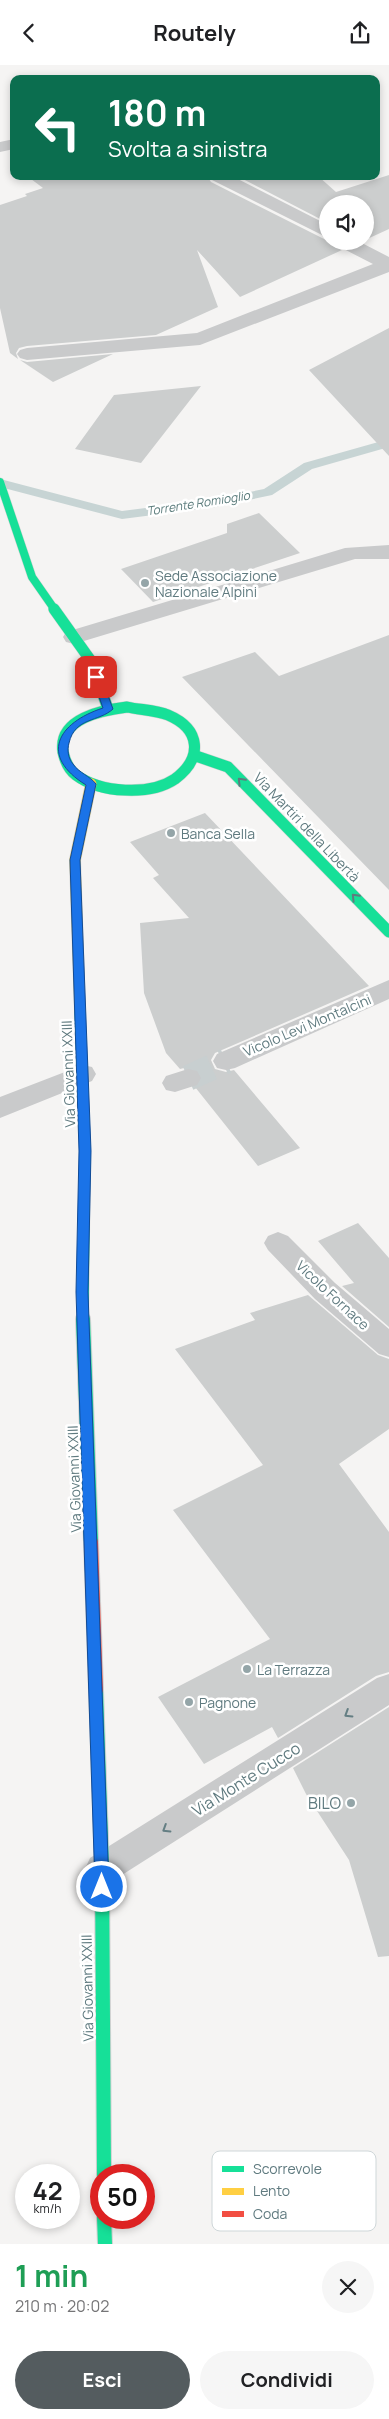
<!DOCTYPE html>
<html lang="it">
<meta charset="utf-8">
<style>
body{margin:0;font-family:Manrope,sans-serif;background:#f6f6f6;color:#202124;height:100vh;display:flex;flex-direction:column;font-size:19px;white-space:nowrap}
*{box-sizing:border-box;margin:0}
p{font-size:16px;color:#757577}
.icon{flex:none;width:28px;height:28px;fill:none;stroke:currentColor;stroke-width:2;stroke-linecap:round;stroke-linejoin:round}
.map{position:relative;height:2179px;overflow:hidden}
.details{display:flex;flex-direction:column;background:#fff;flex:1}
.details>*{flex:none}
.guide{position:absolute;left:10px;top:10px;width:370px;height:105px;border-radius:10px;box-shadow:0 2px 8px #0003;background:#0b6e4f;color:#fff;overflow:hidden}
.controls{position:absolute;left:319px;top:130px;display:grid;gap:10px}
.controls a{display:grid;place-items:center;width:55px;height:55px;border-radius:50%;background:#fff;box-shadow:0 2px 8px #0003;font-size:25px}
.speed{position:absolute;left:15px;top:2099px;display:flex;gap:10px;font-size:25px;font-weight:700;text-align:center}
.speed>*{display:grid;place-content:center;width:65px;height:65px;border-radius:50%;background:#fff;box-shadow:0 2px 8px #0003;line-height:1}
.speed small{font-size:12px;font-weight:400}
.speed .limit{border:8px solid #d22;background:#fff;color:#111}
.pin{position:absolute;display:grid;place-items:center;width:42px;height:42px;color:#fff;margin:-21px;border-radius:10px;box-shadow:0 2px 8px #0006}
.me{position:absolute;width:55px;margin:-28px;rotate:0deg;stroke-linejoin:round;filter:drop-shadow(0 0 4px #0008)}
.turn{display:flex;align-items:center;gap:18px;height:105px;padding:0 15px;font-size:22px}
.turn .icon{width:65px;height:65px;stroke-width:2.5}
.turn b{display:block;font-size:35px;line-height:42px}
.round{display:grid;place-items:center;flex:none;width:52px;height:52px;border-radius:26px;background:#f6f6f6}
.head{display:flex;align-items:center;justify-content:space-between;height:85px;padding:0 15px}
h1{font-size:30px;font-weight:700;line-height:38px;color:#1e9e55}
.primary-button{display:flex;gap:10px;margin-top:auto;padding:10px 15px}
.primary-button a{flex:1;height:58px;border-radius:30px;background:#545c5f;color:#fff;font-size:20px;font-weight:700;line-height:58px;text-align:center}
.primary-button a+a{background:#f6f6f6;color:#202124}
header{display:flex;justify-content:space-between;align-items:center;height:65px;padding:0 15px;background:#fff;font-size:22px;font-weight:700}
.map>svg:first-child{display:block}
</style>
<header><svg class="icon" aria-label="back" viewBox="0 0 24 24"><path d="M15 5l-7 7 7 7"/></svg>Routely<svg class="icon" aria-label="share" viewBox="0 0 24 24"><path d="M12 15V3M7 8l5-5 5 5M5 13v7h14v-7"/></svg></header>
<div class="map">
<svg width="389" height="2179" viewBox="0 0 389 2179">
<rect width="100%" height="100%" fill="#f5f4f3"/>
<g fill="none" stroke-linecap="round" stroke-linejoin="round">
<path fill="#c7d4d4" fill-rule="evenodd" d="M389 374V382L312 404 272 430 216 442 122 454 0 422V414L122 446 216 434 264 424 304 398Z"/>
</g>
<path fill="#cccece" d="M389 110V164L365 175V139H328V158L237 111H318L336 127Z
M27 111H207L211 117 328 176H332L335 182 342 185 240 232 197 185 218 242 156 270 27 281 19 283 16 288 18 294 10 288 0 243V140L27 131 25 129 43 123Z
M389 263V391L309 305Z
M113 289 53 317 20 295 27 297Z
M201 321 141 398 75 384 114 330Z
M259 448 300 488 153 537 121 504 227 468V459Z
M389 570V825L182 612 255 587 279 611Z
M205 748 369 921 215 988 211 995 215 1004 226 1007 234 1005 300 1083 258 1101 195 1022 203 1014 199 1005 188 1002 180 1004 166 988 144 928 140 858 189 853 153 813 159 810 130 777Z
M358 1158 389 1193V1262L342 1221 354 1218 318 1176Z
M308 1230 378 1290 389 1294V1364L339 1399 389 1467V1607L376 1611 278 1673 272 1662 204 1699 158 1632 270 1574 173 1445 263 1400 175 1284 255 1255 250 1248Z
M389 1642V1891L378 1892 349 1795 306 1729 293 1703Z"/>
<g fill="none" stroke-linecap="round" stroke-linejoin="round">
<path stroke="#c8cfd0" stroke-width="26" stroke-dasharray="26 12" stroke-linecap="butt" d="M188 1013 226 996"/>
<defs>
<path id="fast-far2" d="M0 417 32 512 55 545"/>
<path id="fast-far1" d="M54 544 91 596 108 644
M127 642C140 645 156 645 168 650 201 664 203 693 175 714 150 731 100 728 76 710 69 705 65 696 63 687 58 653 103 645 127 642Z
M196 691 228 702 389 867
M80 946 85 1086 83 1255"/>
<path id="fast" d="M83 1254 91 1477
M96 1625 102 1804 104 2110
M104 2152 105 2179"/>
<path id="slow" d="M80 946 75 795 91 719"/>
<path id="jam" d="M91 1477 96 1625"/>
</defs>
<use href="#fast-far2" stroke="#d0d1d1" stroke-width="9"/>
<use href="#fast-far1" stroke="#d0d1d1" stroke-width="12"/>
<use href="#fast" stroke="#d0d1d1" stroke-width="16"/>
<use href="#slow" stroke="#d0d1d1" stroke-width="12"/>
<use href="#jam" stroke="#d0d1d1" stroke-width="16"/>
<path fill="#c9cacb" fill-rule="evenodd" d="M14 74V84L0 87V77Z
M209 111H232L328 160V173L212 115Z
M334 176H358L389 192V207L200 280 27 295 20 293 17 289 20 285 27 283 197 268 373 199 336 180Z
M389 480V494H355L74 579 66 577 63 572 66 567 345 483Z
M389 915V934L235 1003 226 1005 217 1003 213 996 217 989Z
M83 1000 92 1002 96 1009 92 1016 0 1053V1032Z
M188 1004 197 1006 201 1013 197 1020 175 1027 166 1025 162 1018 166 1011Z
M278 1167 288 1171 335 1218 389 1264V1292L379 1289 315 1234 268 1185 264 1178 268 1171Z
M389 1609V1640L114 1815 102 1819 90 1815 85 1804 90 1793 377 1613Z"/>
<use href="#fast-far2" stroke="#16e098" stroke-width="8"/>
<use href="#fast-far1" stroke="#16e098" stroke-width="11"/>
<use href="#fast" stroke="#16e098" stroke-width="14"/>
<use href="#slow" stroke="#ffcf43" stroke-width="11"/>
<use href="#jam" stroke="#f24e42" stroke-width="14"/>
</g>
<defs><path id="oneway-chevron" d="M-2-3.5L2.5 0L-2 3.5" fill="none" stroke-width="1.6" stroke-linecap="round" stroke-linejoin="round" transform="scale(1.25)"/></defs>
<g stroke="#5f7a7f">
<use href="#oneway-chevron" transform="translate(241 716) rotate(-134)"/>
<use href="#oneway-chevron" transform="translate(355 832) rotate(-134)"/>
</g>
<g stroke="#647e83">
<use href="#oneway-chevron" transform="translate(348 1649) rotate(148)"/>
<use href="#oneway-chevron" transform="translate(166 1764) rotate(148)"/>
</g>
<path fill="#1a73e8" stroke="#114b97" d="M96 609 101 612 113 644C99 657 75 652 69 678 67 685 68 693 73 699 79 708 90 711 96 719L80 795 91 1086 88 1227 109 1822 107 1827 102 1828 97 1827 95 1822 76 1227 79 1086 70 795 86 720C39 691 57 658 103 643L92 612Z"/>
<g fill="#94a5a8" stroke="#fff" stroke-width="2">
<circle cx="145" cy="518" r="5"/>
<circle cx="171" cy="768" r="5"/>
<circle cx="247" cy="1604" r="5"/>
<circle cx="189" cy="1637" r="5"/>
<circle cx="351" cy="1738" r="5"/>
</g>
<g text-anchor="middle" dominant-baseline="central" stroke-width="5" stroke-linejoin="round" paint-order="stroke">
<g font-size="12" font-style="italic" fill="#5a7b7b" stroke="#fff">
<text transform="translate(198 438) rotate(-9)">Torrente Romioglio</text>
</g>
<g font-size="14" fill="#5f7a7f" stroke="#fff" text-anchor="start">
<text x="155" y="510">Sede Associazione<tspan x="155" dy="16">Nazionale Alpini</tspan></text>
<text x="181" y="768">Banca Sella</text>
<text x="257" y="1604">La Terrazza</text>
<text x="199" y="1637">Pagnone</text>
</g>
<g font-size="14" fill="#5f7a7f" stroke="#fff">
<text transform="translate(307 762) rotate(46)">Via Martiri della Libertà</text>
<text transform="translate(307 960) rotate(-23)">Vicolo Levi Montalcini</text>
<text transform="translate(68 1009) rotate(-92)">Via Giovanni XXIII</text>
<text transform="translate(333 1230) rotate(43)">Vicolo Fornace</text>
<text transform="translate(74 1414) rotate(-92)">Via Giovanni XXIII</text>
<text transform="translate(87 1923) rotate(-91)">Via Giovanni XXIII</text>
</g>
<g font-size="16" fill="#5f7a7f" stroke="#fff">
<text transform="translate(246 1714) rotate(-32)">Via Monte Cucco</text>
</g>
<g font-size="16" fill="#5f7a7f" stroke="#fff" text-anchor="end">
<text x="341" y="1738">BILO</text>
</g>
</g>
<rect x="212" y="2086" width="164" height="80" rx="8" fill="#fff" stroke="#cfd7d9" stroke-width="1"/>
<rect x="222" y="2101" width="22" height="6" fill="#16e098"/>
<rect x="222" y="2123" width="22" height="7" fill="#ffcf43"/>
<rect x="222" y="2146" width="22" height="6" fill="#f24e42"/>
<g font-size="14" fill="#5f7a7f">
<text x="253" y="2109">Scorrevole</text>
<text x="253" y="2131">Lento</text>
<text x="253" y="2154">Coda</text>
</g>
</svg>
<div class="controls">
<a><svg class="icon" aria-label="sound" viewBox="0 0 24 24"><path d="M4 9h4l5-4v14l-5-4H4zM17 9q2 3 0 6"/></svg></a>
</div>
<div class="speed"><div>42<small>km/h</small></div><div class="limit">50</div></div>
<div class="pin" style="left:96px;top:612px;background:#d93025"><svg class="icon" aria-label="arrive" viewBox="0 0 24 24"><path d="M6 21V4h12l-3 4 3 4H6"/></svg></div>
<svg class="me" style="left:102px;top:1822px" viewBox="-20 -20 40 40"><circle r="17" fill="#1a73e8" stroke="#fff" stroke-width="3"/><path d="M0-11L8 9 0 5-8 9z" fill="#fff"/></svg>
<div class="guide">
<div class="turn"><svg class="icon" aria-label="left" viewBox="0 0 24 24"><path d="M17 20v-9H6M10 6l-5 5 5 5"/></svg><div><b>180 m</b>Svolta a sinistra</div></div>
</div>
</div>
<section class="details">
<div class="head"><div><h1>1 min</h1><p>210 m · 20:02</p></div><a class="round"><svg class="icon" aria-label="close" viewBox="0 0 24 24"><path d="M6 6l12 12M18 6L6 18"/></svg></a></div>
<div class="primary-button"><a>Esci</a><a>Condividi</a></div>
</section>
